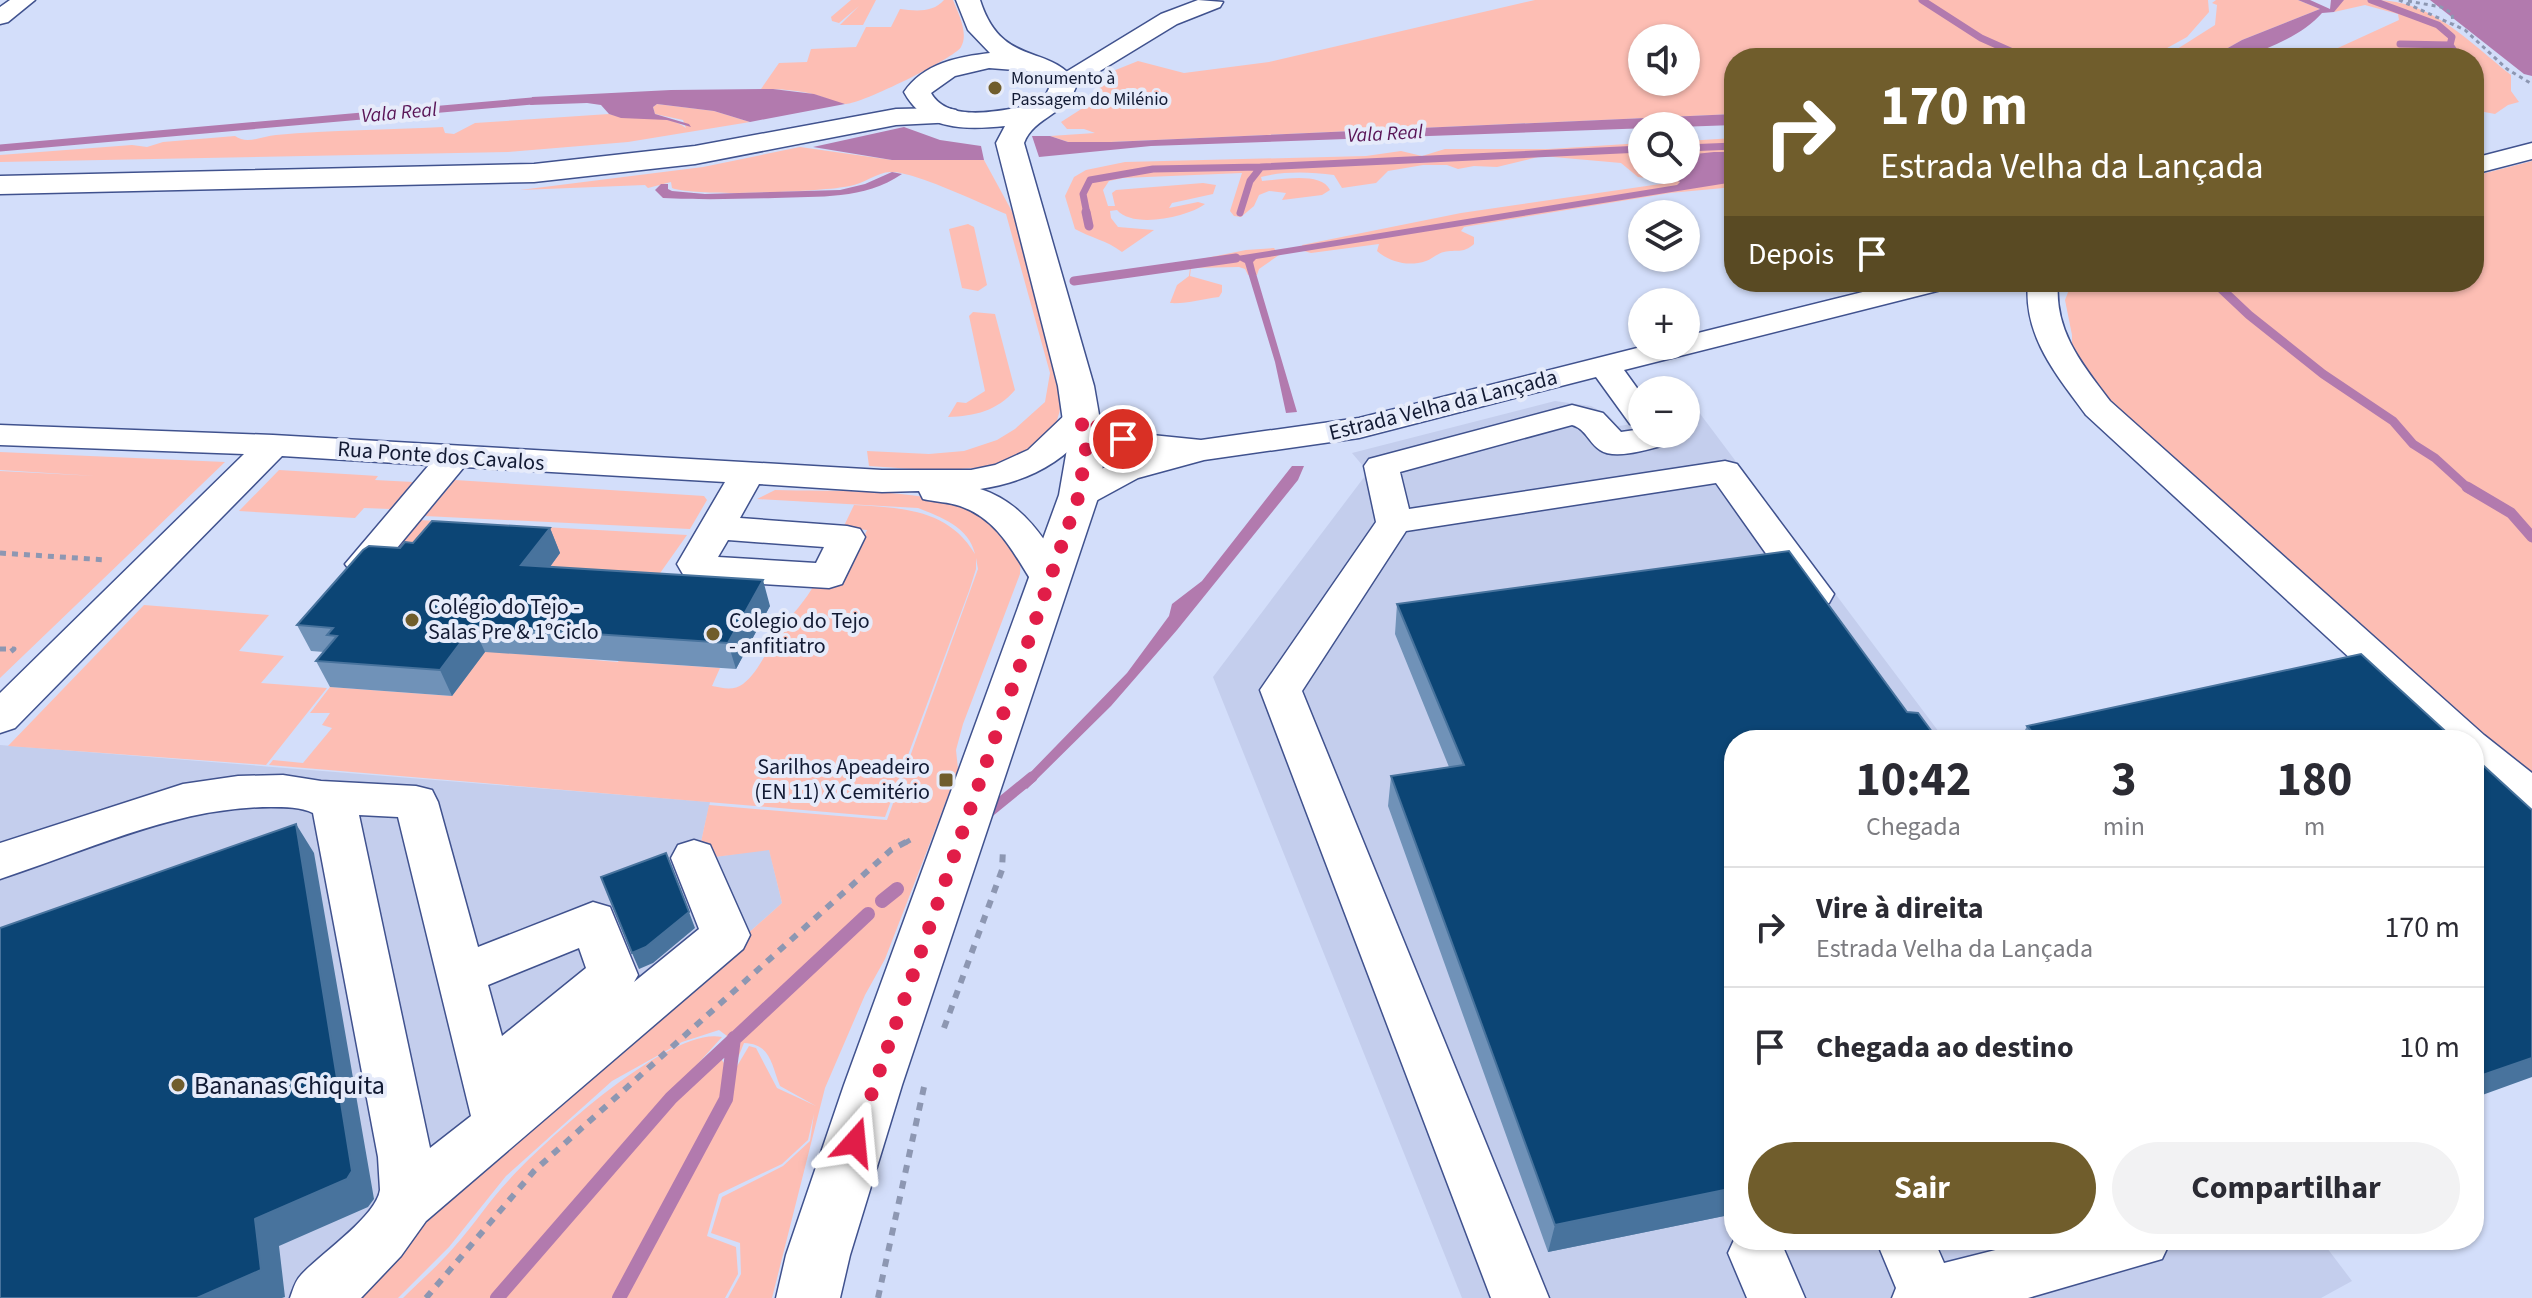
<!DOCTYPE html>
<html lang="pt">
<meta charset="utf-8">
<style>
body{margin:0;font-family:"Source Sans 3",sans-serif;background:#f2f2f3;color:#2b2b33;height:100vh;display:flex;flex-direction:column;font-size:30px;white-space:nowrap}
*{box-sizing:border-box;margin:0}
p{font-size:26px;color:#7c7c81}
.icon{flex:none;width:44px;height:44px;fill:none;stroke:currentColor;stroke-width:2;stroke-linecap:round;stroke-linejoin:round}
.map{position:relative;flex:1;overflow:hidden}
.panel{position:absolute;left:1724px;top:730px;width:760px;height:520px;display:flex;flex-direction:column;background:#fff;border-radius:32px;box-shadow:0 2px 6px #0004}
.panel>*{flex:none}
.top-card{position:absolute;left:1724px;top:48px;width:760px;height:244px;border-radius:32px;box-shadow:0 2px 6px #0004;background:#705d2c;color:#fff;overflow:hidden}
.buttons{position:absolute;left:1628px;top:24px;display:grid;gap:16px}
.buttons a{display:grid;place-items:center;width:72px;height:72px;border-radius:50%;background:#fff;box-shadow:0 2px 6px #0004;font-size:40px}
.pin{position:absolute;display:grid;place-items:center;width:68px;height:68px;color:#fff;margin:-34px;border:4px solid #fff;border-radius:50%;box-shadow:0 2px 8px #0007}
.me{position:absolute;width:88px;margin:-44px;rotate:18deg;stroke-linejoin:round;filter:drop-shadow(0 0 6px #0008)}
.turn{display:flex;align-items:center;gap:28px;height:168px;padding:0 24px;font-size:36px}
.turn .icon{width:104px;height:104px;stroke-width:2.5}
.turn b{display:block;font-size:56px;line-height:68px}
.then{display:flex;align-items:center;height:76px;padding:0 24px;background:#0003;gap:16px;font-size:30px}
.eta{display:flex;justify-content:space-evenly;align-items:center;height:136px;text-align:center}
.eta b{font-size:48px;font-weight:700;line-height:56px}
.action{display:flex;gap:16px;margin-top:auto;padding:16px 24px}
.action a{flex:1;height:92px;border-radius:48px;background:#705d2c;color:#fff;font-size:32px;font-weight:700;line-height:92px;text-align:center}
.action a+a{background:#f2f2f3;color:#2b2b33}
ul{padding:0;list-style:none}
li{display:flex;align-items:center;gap:24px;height:120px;padding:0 24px;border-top:2px solid #e1e1e2}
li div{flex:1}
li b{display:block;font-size:30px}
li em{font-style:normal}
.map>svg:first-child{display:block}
</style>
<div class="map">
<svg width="2532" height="1298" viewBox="0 0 2532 1298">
<rect width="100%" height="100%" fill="#d3defa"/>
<path fill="#c4ceed" d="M1686 395 1945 740H1734V1240H2321L2352 1281 2321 1298H1462L1213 677 1368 472 1352 453 1555 401 1591 406 1608 415 1618 426 1642 423V434H1686Z
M0 745 710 802 701 842 715 857 769 849 782 903 412 1234 362 1298H0Z"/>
<path fill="#fdbeb4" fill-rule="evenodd" d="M851 0H876L863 25H840L859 6 839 23 832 21 831 17Z
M944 0H953C958 13 969 33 961 47 955 58 861 104 846 104 837 104 825 97 816 95 799 90 779 89 761 89L779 63 807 62 811 49 856 47 866 27H891L900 9C915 11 933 13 944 0Z
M1535 0H1918L1979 39 2022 58H1734V114L1111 142H1068L1050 136 1095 133 1084 129H1067L1061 122 1100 97 1099 86 1108 73 1138 61 1184 73 1269 62ZM1642 38H1686V82H1642Z
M1927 0H2208L2209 12 2187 37 2149 58H2032L1974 32Z
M2216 0H2298L2320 9 2242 40 2210 58H2163L2215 25 2217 5 2212 3Z
M2344 0H2368L2404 14 2405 11 2376 0C2432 0 2470 43 2511 75V91L2519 102 2508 105 2495 114 2474 110V58H2449L2448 52 2428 51 2414 58H2316L2399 20 2398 14 2365 5 2334 12 2339 2Z
M657 104 714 111 750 122 628 142 508 152 0 162V155L132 145 147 147 163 142 235 136C247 145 262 136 276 135 331 130 387 130 443 127L445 133 454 134 475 123 609 114C633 122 666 112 686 128L683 120 655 114 653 107Z
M1734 138V187L1670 193 1464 227 1461 231 1474 237V244C1463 254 1456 249 1444 252 1438 253 1432 259 1426 261 1408 267 1390 262 1377 251L1379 244 1311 253 1304 251 1302 245 1461 213 1674 182 1638 177 1621 163 1542 156 1497 167 1474 166 1458 169 1447 165H1423L1388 171 1376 183 1342 188 1334 175C1310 172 1284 171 1261 177L1262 181C1280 180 1321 171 1330 190L1322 195 1282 200 1286 193 1269 191 1259 195 1254 206 1241 217 1234 216 1230 211 1242 173 1123 178 1109 181 1103 190 1108 206H1115L1112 193 1116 190 1203 183 1216 185 1213 194 1172 203 1169 208 1198 202 1205 204C1188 217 1133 229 1117 210L1110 211 1111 218 1118 227 1154 230 1122 252C1106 240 1091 238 1075 229L1065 196 1074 177 1086 170 1125 162 1366 156 1401 151 1422 156 1445 149H1549L1642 143V170H1686V141Z
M800 147 892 160H984L1015 217 1058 374C1060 389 1063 403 1058 417 1038 484 920 469 869 466L867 451 929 454 964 451 997 440 1015 429 1045 402 1050 373 1006 214C983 204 911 170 890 172 878 172 863 184 850 186 822 192 696 197 672 188L671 182 648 188 645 185 520 190 703 167Z
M2532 161V785L2115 411 2072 359V335L2065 300 2072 282H2474V176Z
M968 224 974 227 987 285 978 291 962 288 949 229Z
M1274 248 1279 255 1259 269 1257 275H1248L1245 269 1239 267 1191 268 1190 276 1222 285V292L1219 297C1202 299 1187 304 1170 303L1177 285 1189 276 1190 268 1157 272 1161 267 1246 250Z
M973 312 995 314 1015 390C997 411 975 416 948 417L957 402 966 403 985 391 969 316Z
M0 452 225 462 0 678V471L96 476 0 470Z
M279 470 378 476 375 480 413 482 390 509 364 508 355 518 239 511Z
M455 480 704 496 707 500 690 529 425 516Z
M775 490C833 492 934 486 983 516 997 524 1010 544 1021 557L1020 574 963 724 956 750 958 769 935 830 885 959 865 995 825 1088 772 1298H728L741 1274 740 1243 711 1233 722 1197 783 1166 810 1141 814 1114 808 1140 782 1164 719 1194 707 1236 736 1247 738 1274 725 1298H403C420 1281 439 1265 455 1246 474 1225 489 1201 509 1180 543 1142 671 1025 722 1037L694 1068 701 1074 721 1059 724 1063 723 1073H733L749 1046 756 1048 777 1088 816 1106 780 1086C771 1064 771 1044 744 1043L735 1065 724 1053 705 1062 727 1036 719 1030 682 1042 612 1081 506 1176 449 1247 398 1298H362L412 1234 782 903 769 850 715 857 701 842 709 805 887 820 978 569 976 558V569L969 591 885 817 269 765 273 760 303 763 332 728 322 725 330 713H310L330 687 452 696 485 651 618 662 621 656 647 663 720 668 712 686C722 688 734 691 743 684 759 672 767 649 779 632 791 614 806 602 816 581L843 583 867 530 843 528 854 505C903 508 948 509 975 554 969 527 941 517 918 508L757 499Z
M419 520 687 535 658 576 379 571Z
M144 605 269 615 239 651 284 656 261 683 327 688 266 765 8 746Z"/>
<path fill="#b27aae" d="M2298 0H2310L2330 9 2331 0H2344L2334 12 2322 13C2304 34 2270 48 2243 57 2233 60 2220 58 2210 58L2242 40 2320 9Z
M2430 0H2532V76L2524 74Z
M773 89 814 94 845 104 750 122 714 111 657 104 653 107 655 114 689 124 691 127 667 120 621 118 609 114 601 105 587 103 530 105 532 97 671 90Z
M1734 114V125L1151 146 1039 157 1032 136H1050L1068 142H1111Z
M904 127 940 140 981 146 984 160H892L813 147Z
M1714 152H1734V182L1256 259 1253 262 1255 270 1297 412 1286 413 1275 362 1245 263 1237 259 1218 262 1231 257 1677 185 1680 182 1658 173 1661 170H1686V155Z
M892 172 902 174C864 200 819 196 775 198 737 199 701 200 663 198L655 190 661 184H668V189L672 191 705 194 840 190 865 184Z
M1292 466H1304L1298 480 1177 630 1111 706 1027 789 1021 782 1127 673 1169 616 1172 604 1202 581Z"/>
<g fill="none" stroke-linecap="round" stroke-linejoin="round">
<path stroke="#b27aae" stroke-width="7" d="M1922 0 1981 38 2026 58
M2371 0 2438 25 2452 37 2450 45 2459 58
M2400 44 2450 45
M0 148 532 101
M1686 148 1734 146
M1240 213 1250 181 1261 167 1642 149
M1087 214 1083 194 1090 180 1153 169 1261 167"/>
<path stroke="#b27aae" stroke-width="9" d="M1086 212 1089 226
M1074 281 1236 258
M2214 282 2249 315 2323 374 2393 421 2413 444 2435 458 2469 489"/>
<path stroke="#b27aae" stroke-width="11" d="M2467 487 2511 513 2532 537
M989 812 1032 777"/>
<path stroke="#b27aae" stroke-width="14" d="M882 901 897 889
M497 1298 671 1098 868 914
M619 1298 726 1099 734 1038"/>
<defs>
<path id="minor" d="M10 0H35L8 22 0 24V7Z
M1198 0 1223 2 1220 7 1177 24 1072 88H1056L1052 83 1056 78 1161 14Z
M2532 143V159L2474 174V158Z
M1903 282H1954L1949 288 1624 370 1642 395V427L1630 424 1596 377 1359 438 1204 460 1138 478 1092 503 1079 506 1066 503 1061 495C1076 474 1122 461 1147 454L1123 450 1086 433C1059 466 1021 483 980 489 1023 502 1047 541 1068 579L1062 588 1049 591 1036 588C1014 555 1000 520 960 506 949 502 936 502 923 499L919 491 882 492 759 484 740 518 847 526 860 529 865 537 842 584 829 588 697 580 684 576 677 564 725 482 464 467 377 572 364 576 351 572 345 564 429 465 282 456 15 728 0 733V693L244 454 0 445V425L273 435 882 470H971L995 465 1028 450 1069 411 1081 408 1142 434 1201 440 1359 418 1645 346H1686V336ZM728 540 824 547 816 563 718 557Z
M2028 282H2058C2054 331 2082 364 2110 401L2484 735 2532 773V814L2516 810 2474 771V740H2439L2086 415C2056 374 2023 336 2028 282Z
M1572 405 1603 413 1621 432 1642 429V434H1672L1674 437 1669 444C1652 448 1615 461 1600 450 1589 443 1586 429 1572 425L1400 472 1409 509 1725 461 1737 464 1834 594 1829 603 1815 606 1801 603 1716 483 1406 531 1302 691 1549 1298H1491L1260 690 1376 522 1364 466 1369 459Z
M283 775 321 781 416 786 432 790 438 802 478 947 593 902 610 907 638 975 634 982 699 929 671 858 678 845 694 840 710 845 750 935 743 949 426 1221 401 1256 361 1298H290C293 1290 295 1281 301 1275 320 1254 376 1217 380 1190L378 1157 313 813C301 807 285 807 271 807 177 807 89 850 0 879V843L183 784 238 776ZM359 815 398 817 471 1116 430 1148ZM579 948 586 968 502 1036 488 985Z
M1734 1240H1780L1805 1298H1747L1728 1253Z
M1876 1240H1934L1944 1263 2035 1240H2171L2162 1259 2028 1298H1892L1896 1288Z"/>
<path id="major" d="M956 0H980C1002 69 1049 42 1077 83 1070 114 1034 116 1024 143L1094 386 1105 449 1099 495 902 1085 850 1255 840 1298H776L786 1255 844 1085 1059 495 1067 449 1058 386 996 143 1005 126C965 130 925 131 904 92 924 63 957 57 990 53L968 30ZM989 68 1027 71 1050 85C1047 97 1038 103 1026 106 999 111 948 123 931 93L955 76Z"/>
<path id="highway" d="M946 108 956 110 960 116 956 122 896 125 695 164 534 182 0 194V176L534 164 695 146 896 109Z"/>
</defs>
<use href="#minor" stroke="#40528e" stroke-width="3"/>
<use href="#major" stroke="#40528e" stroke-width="3"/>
<use href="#highway" stroke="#40528e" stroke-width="3"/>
<path stroke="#8d97b2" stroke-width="3" stroke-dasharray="4 4" stroke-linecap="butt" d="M2399 0 2465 30 2507 69 2532 84
M2408 1 2441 7 2452 13 2453 24"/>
<path stroke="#8d97b2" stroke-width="5" stroke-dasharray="6 6" stroke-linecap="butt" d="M0 553 107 560
M0 649H14L9 653
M905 843 912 839"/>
<path stroke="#8d97b2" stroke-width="6" stroke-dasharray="8 8" stroke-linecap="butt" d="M944 1028 1002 870 1003 849
M426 1298 534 1171 891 850 908 841
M878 1298 924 1087"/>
<use href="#minor" fill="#fff" fill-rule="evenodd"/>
<use href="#major" fill="#fff" fill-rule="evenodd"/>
<use href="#highway" fill="#fff" fill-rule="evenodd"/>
</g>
<path fill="#7092b8" d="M550 528 560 553 550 567 770 606 736 669 485 652 452 696 330 687 316 661 324 652 311 651 297 625 413 543Z
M1397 604 1734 740V1214L1548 1252 1388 806 1391 776 1449 767 1395 634Z
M2027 726 2455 740H2020Z"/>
<path fill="#48739d" d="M550 528 560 553 532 591 521 565Z
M763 580 770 606 736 669 728 643Z
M473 626 485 652 452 696 440 670Z
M296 824 314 853 374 1199 368 1207 279 1246 285 1297 282 1298H197L255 1219Z
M689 912 695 928 653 963 639 969 632 953Z
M2532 1058V1077L2474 1098V1078Z
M1734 1188V1214L1548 1252 1555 1225Z"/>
<path fill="#0c4575" stroke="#48739d" stroke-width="2" d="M432 521 550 528 521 565 763 580 728 643 473 626 440 670 316 661 337 636 327 635 333 628 297 625 363 550 369 546 400 548 405 542 413 543Z
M1789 551 1907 712 1918 713 1938 740H1734V1188L1555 1225 1391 776 1464 765 1397 604Z
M2361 654 2455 740H2039L2027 726Z
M2474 757 2532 810V1058L2474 1078Z
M296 824 352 1171 347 1179 255 1219 261 1270 197 1298H0V928Z
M666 853 689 912 646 947 632 953 601 877Z"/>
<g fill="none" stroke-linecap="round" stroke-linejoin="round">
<path stroke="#e11d48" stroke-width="14" stroke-dasharray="0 25.2" d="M855 1142 1079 495 1086 449 1081 418 1123 439"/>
</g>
<g fill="#705d2c" stroke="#e6ebfa" stroke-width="3">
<circle cx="995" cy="88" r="8"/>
<circle cx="412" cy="620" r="8"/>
<circle cx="713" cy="634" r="8"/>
<rect x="938" y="772" width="16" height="16" rx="4"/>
<circle cx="178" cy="1085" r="8"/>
</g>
<g text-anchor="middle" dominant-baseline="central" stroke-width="8" stroke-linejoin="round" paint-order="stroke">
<g font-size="18" fill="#121a33" stroke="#e6ebfa" text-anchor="start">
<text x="1011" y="78">Monumento à<tspan x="1011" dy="21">Passagem do Milénio</tspan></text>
</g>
<g font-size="20" font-style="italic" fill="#591456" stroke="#e6ebfa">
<text transform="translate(399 113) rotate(-5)">Vala Real</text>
<text transform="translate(1385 134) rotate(-3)">Vala Real</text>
</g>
<g font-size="22" fill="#121a33" stroke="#e6ebfa">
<text transform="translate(1443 405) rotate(-14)">Estrada Velha da Lançada</text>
<text transform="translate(441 456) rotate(4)">Rua Ponte dos Cavalos</text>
</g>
<g font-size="22" fill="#121a33" stroke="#e6ebfa" text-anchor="start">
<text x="428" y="607">Colégio do Tejo -<tspan x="428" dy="25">Salas Pre &amp; 1ºCiclo</tspan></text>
<text x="729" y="621">Colegio do Tejo<tspan x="729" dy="25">- anfitiatro</tspan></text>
<text x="930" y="767" text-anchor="end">Sarilhos Apeadeiro<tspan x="930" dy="25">(EN 11) X Cemitério</tspan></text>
</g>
<g font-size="26" fill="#121a33" stroke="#e6ebfa" text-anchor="start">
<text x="194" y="1085">Bananas Chiquita</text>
</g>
</g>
</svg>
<div class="buttons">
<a><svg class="icon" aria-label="sound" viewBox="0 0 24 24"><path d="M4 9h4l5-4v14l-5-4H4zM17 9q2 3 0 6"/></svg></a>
<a><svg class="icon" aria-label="search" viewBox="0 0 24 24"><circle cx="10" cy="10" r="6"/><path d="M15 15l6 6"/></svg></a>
<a><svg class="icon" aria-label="layers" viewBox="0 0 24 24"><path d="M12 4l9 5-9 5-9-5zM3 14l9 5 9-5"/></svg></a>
<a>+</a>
<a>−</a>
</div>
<div class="pin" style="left:1123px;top:439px;background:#d93025"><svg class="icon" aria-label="arrive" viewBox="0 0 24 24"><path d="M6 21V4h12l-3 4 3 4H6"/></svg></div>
<svg class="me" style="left:855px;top:1142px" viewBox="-20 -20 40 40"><path d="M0-17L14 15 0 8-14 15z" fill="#e11d48" stroke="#fff" stroke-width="4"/></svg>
<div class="top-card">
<div class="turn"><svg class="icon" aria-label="right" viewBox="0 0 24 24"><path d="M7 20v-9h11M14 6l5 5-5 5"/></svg><div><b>170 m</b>Estrada Velha da Lançada</div></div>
<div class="then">Depois<svg class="icon" aria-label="arrive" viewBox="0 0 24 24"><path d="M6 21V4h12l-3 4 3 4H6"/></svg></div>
</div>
<section class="panel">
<div class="eta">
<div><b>10:42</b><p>Chegada</p></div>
<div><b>3</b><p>min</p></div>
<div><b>180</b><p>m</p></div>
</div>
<ul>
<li><svg class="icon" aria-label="right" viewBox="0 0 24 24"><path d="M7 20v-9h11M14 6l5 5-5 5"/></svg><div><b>Vire à direita</b><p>Estrada Velha da Lançada</p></div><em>170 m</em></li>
<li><svg class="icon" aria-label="arrive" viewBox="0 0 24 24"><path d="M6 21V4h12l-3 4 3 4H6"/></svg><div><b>Chegada ao destino</b></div><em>10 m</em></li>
</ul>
<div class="action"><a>Sair</a><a>Compartilhar</a></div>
</section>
</div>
